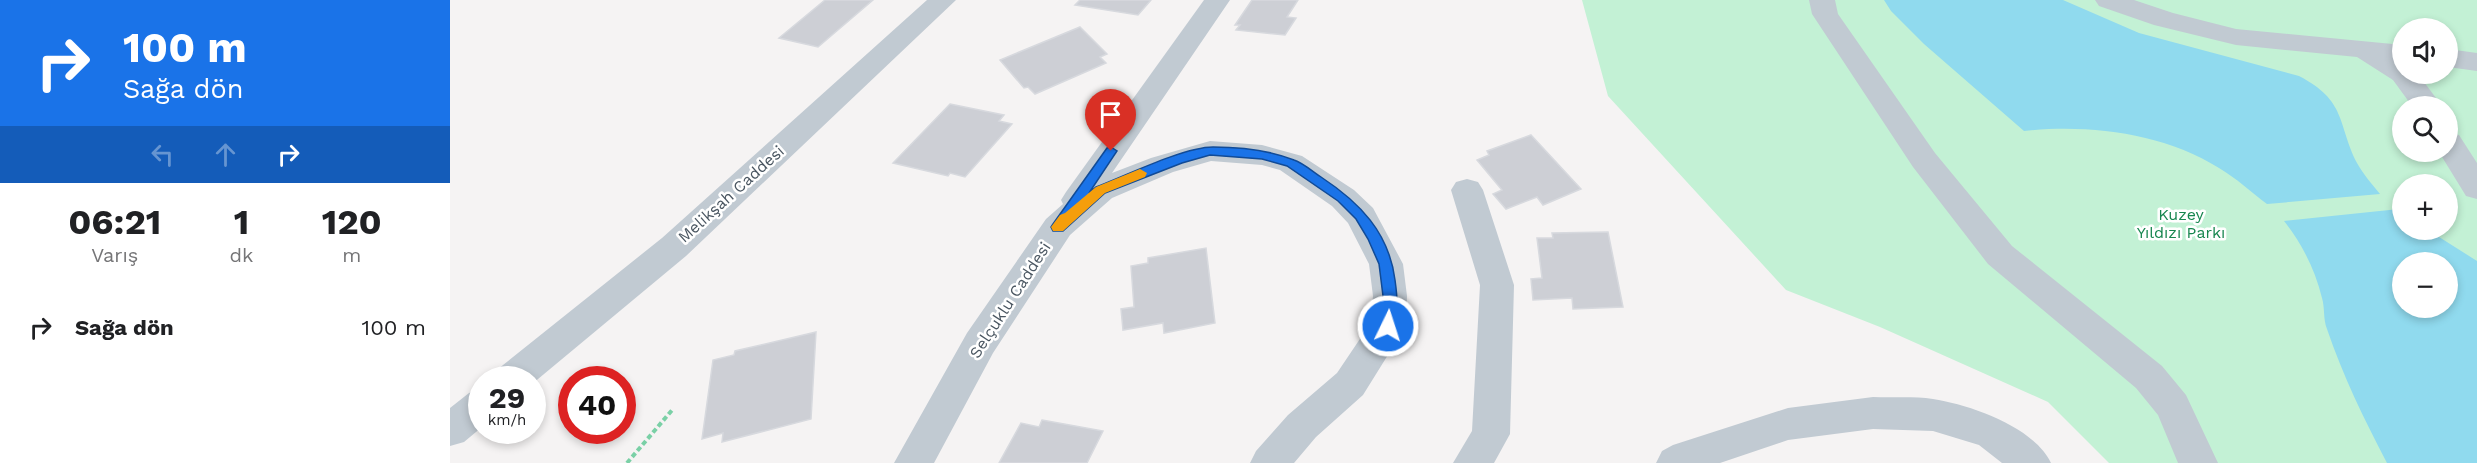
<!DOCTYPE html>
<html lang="tr">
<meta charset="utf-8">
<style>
body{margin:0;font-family:"Work Sans",sans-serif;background:#f2f2f2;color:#202124;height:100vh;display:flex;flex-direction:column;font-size:22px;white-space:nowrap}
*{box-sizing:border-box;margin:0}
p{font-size:20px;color:#757577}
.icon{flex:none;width:33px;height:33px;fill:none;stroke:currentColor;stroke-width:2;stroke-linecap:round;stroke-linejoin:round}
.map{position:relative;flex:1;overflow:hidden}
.sheet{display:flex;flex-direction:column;background:#fff;width:450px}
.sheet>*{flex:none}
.top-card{background:#1a73e8;color:#fff;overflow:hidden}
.controls{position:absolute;left:1942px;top:18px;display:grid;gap:12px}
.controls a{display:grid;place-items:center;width:66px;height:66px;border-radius:50%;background:#fff;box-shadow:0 3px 9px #0003;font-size:30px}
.speed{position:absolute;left:18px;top:366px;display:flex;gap:12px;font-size:30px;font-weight:700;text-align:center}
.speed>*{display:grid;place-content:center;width:78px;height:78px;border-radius:50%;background:#fff;box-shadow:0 3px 9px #0003;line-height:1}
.speed small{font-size:15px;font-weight:400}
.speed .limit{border:9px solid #d22;background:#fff;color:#111}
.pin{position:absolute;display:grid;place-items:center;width:51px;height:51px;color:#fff;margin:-62px -26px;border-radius:50% 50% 50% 0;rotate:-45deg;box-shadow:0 0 6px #0007}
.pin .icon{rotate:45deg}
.me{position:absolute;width:66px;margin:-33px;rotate:4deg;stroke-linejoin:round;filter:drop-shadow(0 0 4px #0008)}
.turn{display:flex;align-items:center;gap:21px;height:126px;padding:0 24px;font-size:27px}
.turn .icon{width:78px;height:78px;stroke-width:2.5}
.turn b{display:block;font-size:42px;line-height:51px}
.lanes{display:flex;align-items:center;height:57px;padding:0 24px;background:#0003;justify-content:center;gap:30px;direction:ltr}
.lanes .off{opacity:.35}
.eta{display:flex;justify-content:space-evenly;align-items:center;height:102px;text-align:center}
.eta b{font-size:36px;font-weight:700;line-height:42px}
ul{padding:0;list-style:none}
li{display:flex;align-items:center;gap:18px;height:84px;padding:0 24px}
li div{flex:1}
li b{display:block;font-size:22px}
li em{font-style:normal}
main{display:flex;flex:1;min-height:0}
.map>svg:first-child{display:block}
</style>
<main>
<section class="sheet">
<div class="top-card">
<div class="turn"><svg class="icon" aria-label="right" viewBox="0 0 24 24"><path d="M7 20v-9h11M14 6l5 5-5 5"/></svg><div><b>100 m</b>Sağa dön</div></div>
<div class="lanes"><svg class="icon off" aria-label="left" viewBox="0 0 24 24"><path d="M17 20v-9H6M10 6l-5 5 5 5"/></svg><svg class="icon off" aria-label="ahead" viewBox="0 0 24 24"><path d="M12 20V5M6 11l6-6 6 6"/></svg><svg class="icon" aria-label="right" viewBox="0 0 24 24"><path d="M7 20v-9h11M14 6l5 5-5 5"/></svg></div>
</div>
<div class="eta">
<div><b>06:21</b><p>Varış</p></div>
<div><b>1</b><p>dk</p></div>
<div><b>120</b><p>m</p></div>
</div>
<ul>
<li><svg class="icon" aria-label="right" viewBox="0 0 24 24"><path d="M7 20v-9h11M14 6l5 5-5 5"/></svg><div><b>Sağa dön</b></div><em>100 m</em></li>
</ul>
</section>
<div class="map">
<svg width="2027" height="463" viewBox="0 0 2027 463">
<rect width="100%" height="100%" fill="#f5f3f3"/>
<path fill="#c3f1d5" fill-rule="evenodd" d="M1132 0H2027V463H1659L1598 402 1430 327 1336 290 1158 96ZM1953 28H1998V74H1953ZM1953 106H1998V152H1953ZM1953 184H1998V230H1953ZM1953 262H1998V308H1953Z"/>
<path fill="#90daee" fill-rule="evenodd" d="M1434 0H1613L1689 33 1849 76C1897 101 1887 123 1907 163 1913 174 1922 184 1930 194L1817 204C1801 192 1786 178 1769 168 1713 133 1639 124 1574 131L1474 44 1441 11Z
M1949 209 1953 212V230H1978L2027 261V463H1937C1914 419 1893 376 1877 329 1873 319 1875 308 1872 298 1865 269 1852 244 1834 221ZM1953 262H1998V308H1953Z"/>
<path fill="#cdcfd5" stroke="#d7d9de" stroke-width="1.5" d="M375 0H423L368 47 329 38Z
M630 0H701L688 15 625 5Z
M802 0H848L837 17 846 18 835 35 786 30 790 25H785Z
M630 27 657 54 650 57 656 63 585 94 578 87 574 88 550 60Z
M500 104 554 115 549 121 562 124 515 177 500 173 498 176 443 163Z
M1081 135 1131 189 1093 205 1087 197 1056 209 1043 194 1052 190 1027 160 1039 155 1037 151Z
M1158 232 1173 307 1123 309 1122 298 1083 300 1081 279 1092 278 1087 238H1103L1102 233Z
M756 248 765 323 714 333 713 323 673 330 671 309 684 307 681 266 698 263V258Z
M366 332 361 419 272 442 273 433 252 439 263 360 284 355 285 351Z
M592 420 653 431 637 463H549L571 423 589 427Z"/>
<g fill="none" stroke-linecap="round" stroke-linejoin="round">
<path stroke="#7ad0a6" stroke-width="4" stroke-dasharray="5 3" stroke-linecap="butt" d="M177 463 223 409"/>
<path fill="#c1cad2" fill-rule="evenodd" d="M477 0H506L236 256 82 384V380H43L48 369 212 238Z
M754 0H780L662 173 701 158 760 141 812 145 852 156 904 190 923 208 953 264 957 296 956 326 913 395 866 437 844 463H800L806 451 838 415 887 373 920 324 923 296 919 264 898 223 882 206 830 170 812 165 761 161 723 172 662 198 620 235 543 353 484 463H444L517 333 596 219 613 204 611 200 616 192Z
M1359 0H1385L1388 14 1485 153 1562 246 1712 366 1736 395 1768 463H1728L1708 415 1686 388 1538 264 1463 167 1362 14Z
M1645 0H1684L1723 13 1786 29 1953 45V74H1968L1992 106H1962L1943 80 1907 57 1786 45 1704 25 1649 6Z
M1998 49 2027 53V71L1998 67Z
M1998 132 2009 135 2027 163V199L2016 196 1989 152H1998Z
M1017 179 1028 182 1033 190 1064 285 1060 434 1044 463H1003L1022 431 1030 285 1001 190 1006 182Z
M32 388V427L14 442 0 446V408L19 393Z
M1423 397C1443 398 1464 396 1483 399 1521 405 1584 427 1601 463H1552L1529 445 1483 431 1423 429 1338 440 1270 463H1206L1212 451 1223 445 1338 408Z"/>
</g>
<path fill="#1a73e8" stroke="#114b97" stroke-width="1.5" d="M661 147 667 151 639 193 646 187C675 176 734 147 763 147 789 147 819 150 844 160 853 163 862 171 871 177 909 202 939 232 945 280 947 294 950 317 943 330H933L931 326 933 296 929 264 918 239 906 219 888 201 837 166 812 159 760 155 732 163 655 193 613 231H603L601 227 603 224 657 148Z"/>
<path fill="#f59e0b" d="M690 169 697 173 695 177 655 193 613 231H603L601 227 610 215 615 213 646 187Z"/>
<g text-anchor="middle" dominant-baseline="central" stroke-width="5" stroke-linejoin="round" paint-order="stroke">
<g font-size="16" fill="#4a5661" stroke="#fff">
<text transform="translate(281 194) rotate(-42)">Melikşah Caddesi</text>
<text transform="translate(560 300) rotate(-57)">Selçuklu Caddesi</text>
</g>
<g font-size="16" fill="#17864f" stroke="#fff">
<text x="1731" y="214">Kuzey<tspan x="1731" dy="18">Yıldızı Parkı</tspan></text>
</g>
</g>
</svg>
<div class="controls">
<a><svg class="icon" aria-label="sound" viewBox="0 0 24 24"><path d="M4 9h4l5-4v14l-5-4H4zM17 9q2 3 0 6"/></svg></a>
<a><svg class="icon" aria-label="search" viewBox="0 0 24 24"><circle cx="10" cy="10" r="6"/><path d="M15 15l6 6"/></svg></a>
<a>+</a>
<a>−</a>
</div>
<div class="speed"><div>29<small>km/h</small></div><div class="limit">40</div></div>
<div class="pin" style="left:661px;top:151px;background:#d93025"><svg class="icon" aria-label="arrive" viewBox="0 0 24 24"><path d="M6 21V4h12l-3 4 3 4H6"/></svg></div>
<svg class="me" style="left:938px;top:326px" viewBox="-20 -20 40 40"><circle r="17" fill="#1a73e8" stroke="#fff" stroke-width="3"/><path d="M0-11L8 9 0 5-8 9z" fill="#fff"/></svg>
</div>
</main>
